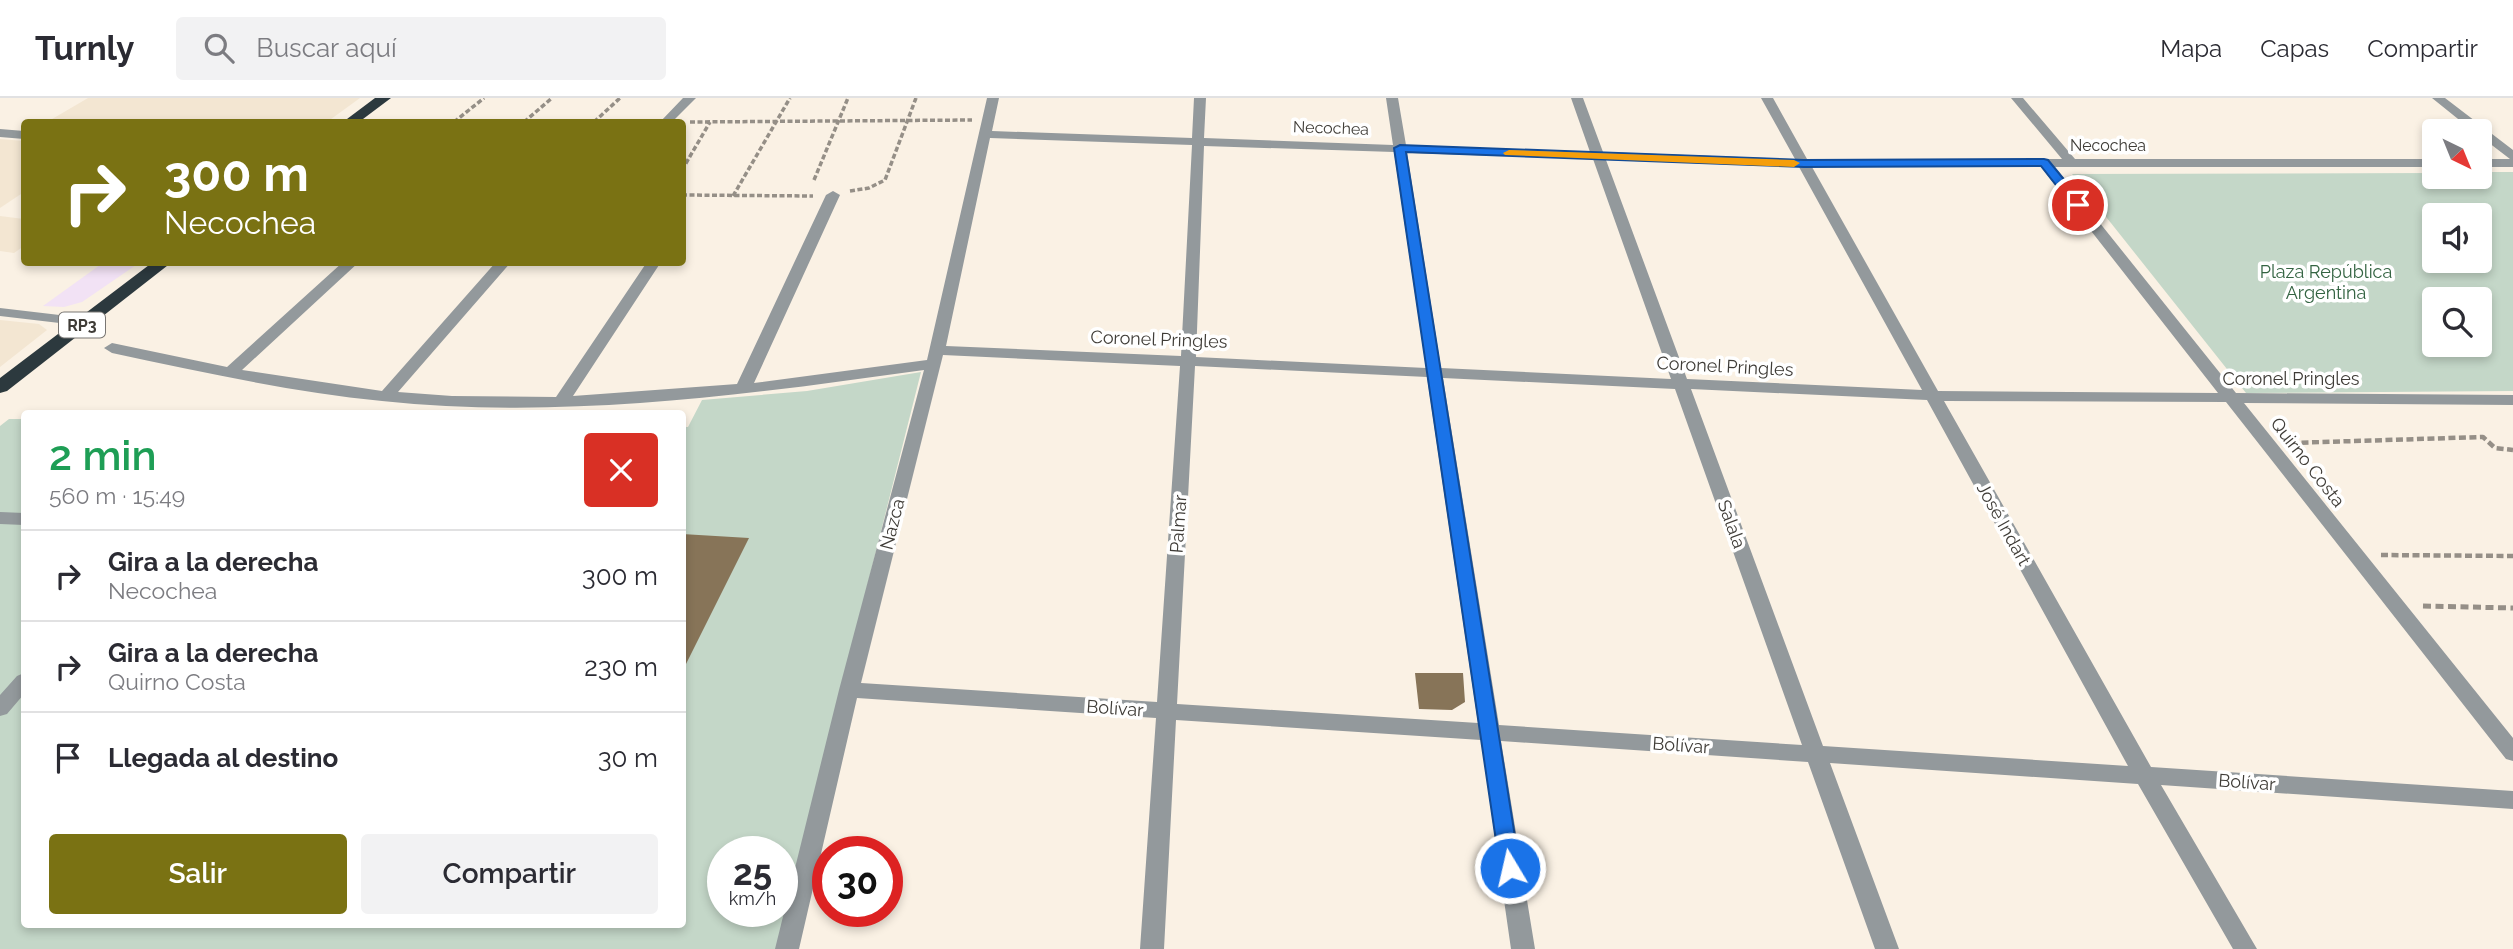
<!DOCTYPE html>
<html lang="es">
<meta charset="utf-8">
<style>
body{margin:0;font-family:Raleway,sans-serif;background:#f2f2f3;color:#2b2b33;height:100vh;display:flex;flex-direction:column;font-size:26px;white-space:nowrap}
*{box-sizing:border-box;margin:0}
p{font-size:23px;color:#7c7c81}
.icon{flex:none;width:38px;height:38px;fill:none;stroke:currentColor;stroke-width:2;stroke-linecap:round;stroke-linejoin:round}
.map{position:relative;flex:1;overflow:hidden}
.panel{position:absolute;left:21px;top:312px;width:665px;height:518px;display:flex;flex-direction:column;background:#fff;border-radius:7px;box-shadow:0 4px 10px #0003}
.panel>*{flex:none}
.hud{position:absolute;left:21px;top:21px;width:665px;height:147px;border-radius:7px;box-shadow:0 4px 10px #0003;background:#7a7213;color:#fff;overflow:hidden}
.needle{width:46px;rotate:137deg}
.controls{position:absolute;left:2422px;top:21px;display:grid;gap:14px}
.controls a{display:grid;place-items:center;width:70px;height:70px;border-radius:7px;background:#fff;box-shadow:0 4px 10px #0003;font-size:35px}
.speed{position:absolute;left:707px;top:738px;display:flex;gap:14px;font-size:35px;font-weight:700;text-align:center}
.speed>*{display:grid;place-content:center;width:91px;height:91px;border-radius:50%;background:#fff;box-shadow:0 4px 10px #0003;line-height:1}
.speed small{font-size:18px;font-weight:400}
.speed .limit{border:10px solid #d22;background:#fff;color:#111}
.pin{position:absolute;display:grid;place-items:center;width:60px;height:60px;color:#fff;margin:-30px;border:4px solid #fff;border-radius:50%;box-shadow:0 2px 7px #0007}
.me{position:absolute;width:77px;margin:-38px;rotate:351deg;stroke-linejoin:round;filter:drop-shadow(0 0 5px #0008)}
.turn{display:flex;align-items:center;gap:24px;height:147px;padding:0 28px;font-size:32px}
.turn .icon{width:91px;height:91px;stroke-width:2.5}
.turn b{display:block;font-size:49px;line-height:60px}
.round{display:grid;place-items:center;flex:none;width:74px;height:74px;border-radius:7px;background:#f2f2f3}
.headline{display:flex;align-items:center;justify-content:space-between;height:119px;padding:0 28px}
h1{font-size:42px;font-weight:600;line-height:52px;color:#1e9e55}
.button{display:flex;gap:14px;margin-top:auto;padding:14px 28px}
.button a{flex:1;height:80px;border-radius:7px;background:#7a7213;color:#fff;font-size:28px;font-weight:600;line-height:80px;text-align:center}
.button a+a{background:#f2f2f3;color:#2b2b33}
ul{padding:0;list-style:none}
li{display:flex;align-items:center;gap:21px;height:91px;padding:0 28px;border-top:2px solid #e1e1e2}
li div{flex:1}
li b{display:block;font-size:26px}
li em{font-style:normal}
header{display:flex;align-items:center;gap:42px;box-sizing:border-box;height:98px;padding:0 35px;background:#fff;border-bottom:2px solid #e1e1e2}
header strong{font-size:33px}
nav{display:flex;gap:38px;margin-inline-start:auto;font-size:24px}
.search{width:490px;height:63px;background:#f2f2f3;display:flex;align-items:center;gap:18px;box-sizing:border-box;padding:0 24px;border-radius:7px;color:#7c7c81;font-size:26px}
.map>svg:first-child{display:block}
</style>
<header>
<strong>Turnly</strong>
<div class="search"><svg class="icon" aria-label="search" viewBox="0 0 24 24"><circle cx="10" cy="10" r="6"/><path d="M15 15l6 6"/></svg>Buscar aquí</div>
<nav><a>Mapa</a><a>Capas</a><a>Compartir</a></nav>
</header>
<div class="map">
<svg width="2513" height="851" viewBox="0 0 2513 851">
<rect width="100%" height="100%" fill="#faf1e4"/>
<path fill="#f2e2f5" d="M84 165H139L82 204 64 209 43 208 100 167Z"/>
<path fill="#f3e6d2" d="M88 0H360L327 24H47Z
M0 41 24 43V94L0 110Z
M0 118 24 121V148L14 155 0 153Z
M0 222 39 226 47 232 0 269Z"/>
<path fill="#c4d7c8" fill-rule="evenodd" d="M2480 74H2513V293L2246 295 2072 76 2434 75V79H2480ZM2434 117H2480V163H2434ZM2434 201H2480V247H2434Z
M921 274 776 851H0V328L9 321H24V826H682L683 329H688L702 302 807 293ZM723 754H782V814H723Z"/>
<path fill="#877458" d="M682 436 749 440 682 574Z
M1415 575H1463L1465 604 1452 612 1419 611Z"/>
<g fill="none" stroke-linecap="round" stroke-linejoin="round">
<path stroke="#958f87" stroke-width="3.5" stroke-dasharray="5 2.5" stroke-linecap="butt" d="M454 24 484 0
M524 24 552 0
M594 24 620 0
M690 24 972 22
M682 72 710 24
M814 82 848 0
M850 93 869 90 885 82 916 0
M682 97 813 98
M733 98 790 0"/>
<path stroke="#958f87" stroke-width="4.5" stroke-dasharray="7 3.5" stroke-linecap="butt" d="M2291 345 2483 339 2495 350 2513 352
M2381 457 2513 458"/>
<path stroke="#958f87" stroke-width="5" stroke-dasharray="8 4.5" stroke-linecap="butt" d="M2423 508 2513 510"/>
<path fill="#93999c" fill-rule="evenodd" d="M683 0H696L672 24H660Z
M987 0H999L992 33 1192 40 1194 0H1206L1204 40 1393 47 1386 0H1398L1406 47 1590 54 1571 0H1583L1603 54 1795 61 1761 0H1773L1807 61H2062L2011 0H2023L2075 61H2434V69H2055L2236 295 2513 297V307L2244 305 2513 640V663L2506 661 2226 304 1944 303 2151 669 2513 693V711L2161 687 2257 851H2233L2138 686 1830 665 1899 851H1875L1808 664 1501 643 1535 851H1511L1481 642 1176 622 1164 851H1140L1156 620 857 600 799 851H775L839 592 924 272C745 297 563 322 382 303 291 294 202 274 112 255L104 250 112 245 227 269 343 164H359L242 272 382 293 496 164H511L398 294 452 298 556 299 647 164H661L573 298 737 286 826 97 833 93 840 97 754 285 927 262ZM990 40 1192 47 1181 258 946 248ZM1204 48 1394 54 1426 270 1196 259ZM1407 55 1593 61 1671 281 1441 270ZM1606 62 1799 69 1922 292 1687 281ZM1812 69H2041L2218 295 1938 293ZM943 257 1180 268 1157 604 861 585ZM1195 268 1427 279 1478 625 1177 606ZM1443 280 1675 291 1802 647 1499 627ZM1691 291 1927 302 2128 668 1823 648Z
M2432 0H2445L2513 52V69H2480V61H2510L2480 38V33H2473Z
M0 31 24 33V41L0 39Z
M0 210 85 220 92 224 85 228 0 218Z
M0 414 24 415V427L0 426Z
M24 575V596L7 616 0 618V597L17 578Z"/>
<path fill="#2c393e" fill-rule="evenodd" d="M375 0H391L359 24H343Z
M153 164H172L7 293 0 295V280Z"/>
</g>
<path fill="#1a73e8" stroke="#114b97" stroke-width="2" d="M1400 47 1804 62 2044 61 2048 62 2085 107 2074 110 2041 68 1804 69 1406 54 1520 770 1517 776 1510 779 1503 776 1500 770 1394 50Z"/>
<path fill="#f59e0b" d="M1509 52 1794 62 1800 65 1794 69 1505 57 1503 55Z"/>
<g text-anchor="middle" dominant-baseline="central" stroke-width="7" stroke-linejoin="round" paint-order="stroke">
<g font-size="16" fill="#3f3c37" stroke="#fff">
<text transform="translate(1331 30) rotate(2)">Necochea</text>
<text x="2108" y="47">Necochea</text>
</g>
<rect fill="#fff" stroke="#797673" stroke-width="2" x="59" y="214.5" width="46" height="25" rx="5"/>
<g font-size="16" font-weight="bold" fill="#3f3c37">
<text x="82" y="227">RP3</text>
</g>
<g font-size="18" fill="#346442" stroke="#fff">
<text x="2326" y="173">Plaza República<tspan x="2326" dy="21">Argentina</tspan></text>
</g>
<g font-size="18" fill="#3f3c37" stroke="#fff">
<text transform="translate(1159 241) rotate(2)">Coronel Pringles</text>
<text transform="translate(1725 268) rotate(3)">Coronel Pringles</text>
<text x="2291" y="280">Coronel Pringles</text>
<text transform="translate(2308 364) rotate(52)">Quirno Costa</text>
<text transform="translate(892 426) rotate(-76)">Nazca</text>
<text transform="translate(1178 426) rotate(-86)">Palmar</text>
<text transform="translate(1732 426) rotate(70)">Salala</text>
<text transform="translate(2004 426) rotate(61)">José Indart</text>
<text transform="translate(1115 610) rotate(4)">Bolívar</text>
<text transform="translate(1681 647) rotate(4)">Bolívar</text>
<text transform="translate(2247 684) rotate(4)">Bolívar</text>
</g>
</g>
</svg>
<div class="controls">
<a><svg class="needle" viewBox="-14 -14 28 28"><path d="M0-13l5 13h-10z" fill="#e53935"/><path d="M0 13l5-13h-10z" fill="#7c7c81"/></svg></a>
<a><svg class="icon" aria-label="sound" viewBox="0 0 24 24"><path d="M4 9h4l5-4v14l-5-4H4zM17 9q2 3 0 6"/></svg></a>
<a><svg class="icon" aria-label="search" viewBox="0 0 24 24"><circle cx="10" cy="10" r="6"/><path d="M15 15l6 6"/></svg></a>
</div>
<div class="speed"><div>25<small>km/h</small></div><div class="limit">30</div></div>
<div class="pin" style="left:2078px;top:107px;background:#d93025"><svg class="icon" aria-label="arrive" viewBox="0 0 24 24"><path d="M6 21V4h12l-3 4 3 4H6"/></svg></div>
<svg class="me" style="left:1510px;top:770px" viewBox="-20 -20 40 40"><circle r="17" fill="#1a73e8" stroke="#fff" stroke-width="3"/><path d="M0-11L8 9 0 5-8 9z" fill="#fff"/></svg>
<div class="hud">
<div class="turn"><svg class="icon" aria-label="right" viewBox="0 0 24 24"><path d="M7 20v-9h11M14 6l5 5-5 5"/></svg><div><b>300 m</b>Necochea</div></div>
</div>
<section class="panel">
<div class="headline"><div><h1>2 min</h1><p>560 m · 15:49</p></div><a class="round" style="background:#d93025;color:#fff"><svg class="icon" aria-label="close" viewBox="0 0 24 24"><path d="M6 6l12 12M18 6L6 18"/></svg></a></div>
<ul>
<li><svg class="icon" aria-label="right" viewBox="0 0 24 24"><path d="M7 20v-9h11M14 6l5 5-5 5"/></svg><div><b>Gira a la derecha</b><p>Necochea</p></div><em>300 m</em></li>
<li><svg class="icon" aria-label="right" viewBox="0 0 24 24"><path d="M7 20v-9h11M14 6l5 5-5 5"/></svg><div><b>Gira a la derecha</b><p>Quirno Costa</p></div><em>230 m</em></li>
<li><svg class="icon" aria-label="arrive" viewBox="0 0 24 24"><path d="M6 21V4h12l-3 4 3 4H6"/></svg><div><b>Llegada al destino</b></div><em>30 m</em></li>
</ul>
<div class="button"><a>Salir</a><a>Compartir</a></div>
</section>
</div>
